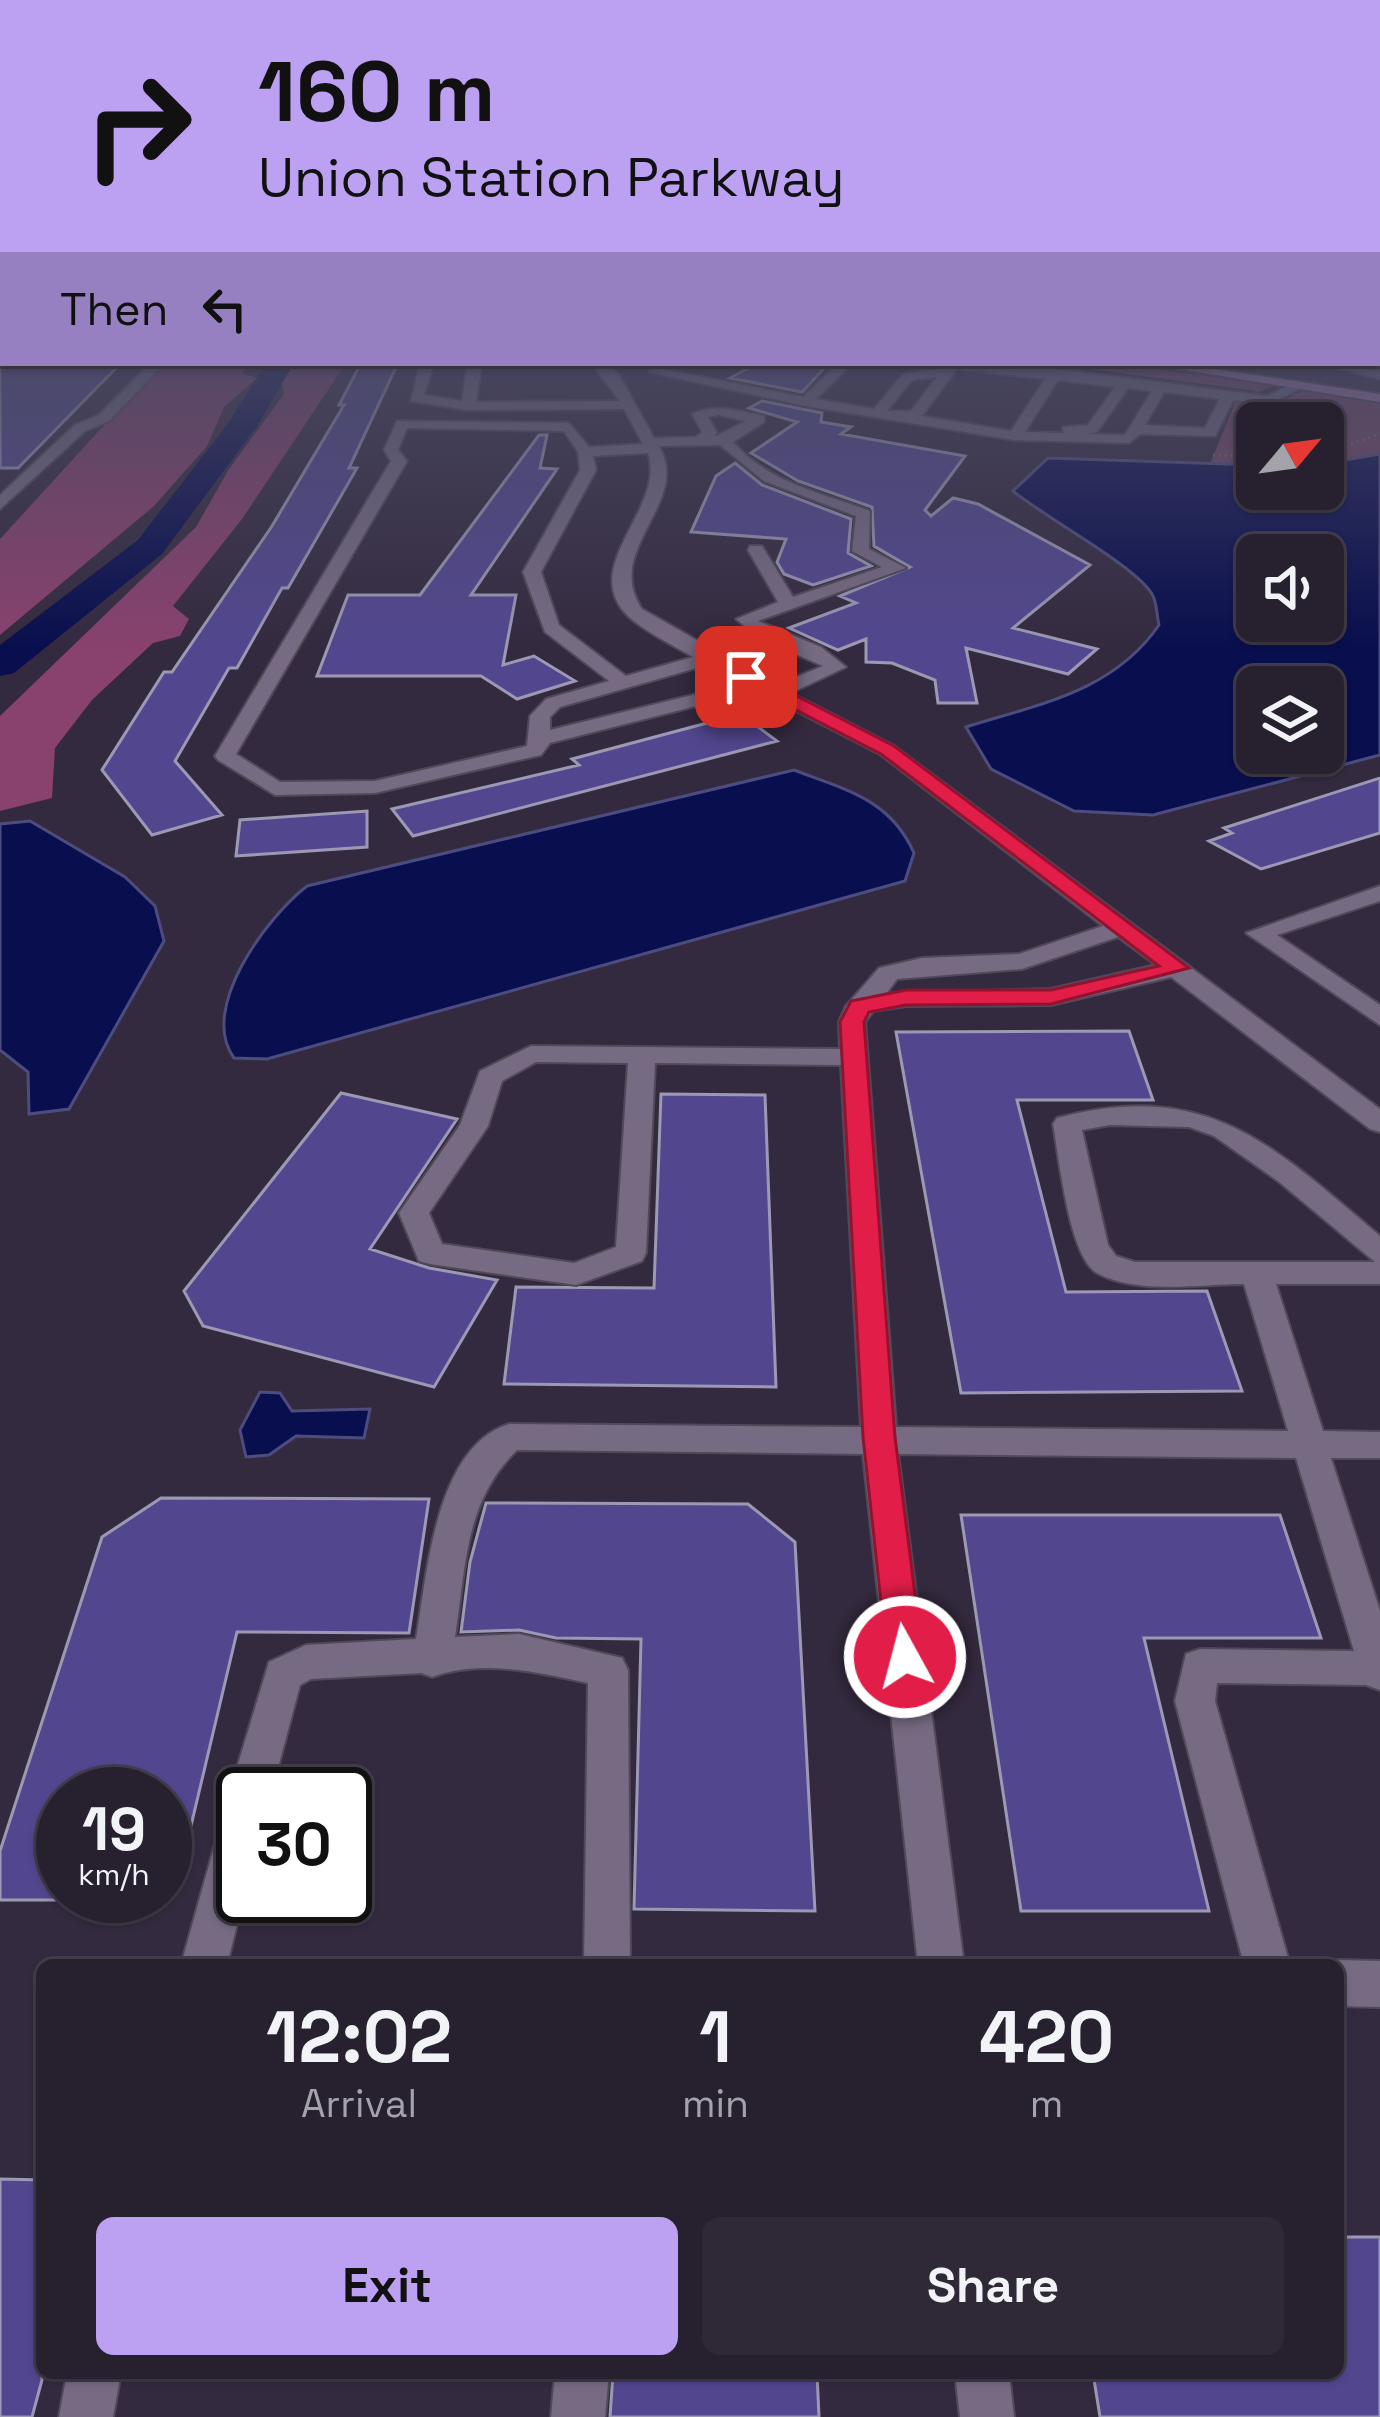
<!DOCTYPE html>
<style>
body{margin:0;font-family:"Space Grotesk",sans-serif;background:#2f2837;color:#f1f3f6;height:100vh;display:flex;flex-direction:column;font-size:45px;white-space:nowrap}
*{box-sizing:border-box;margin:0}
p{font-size:39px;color:#a4a3aa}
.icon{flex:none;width:66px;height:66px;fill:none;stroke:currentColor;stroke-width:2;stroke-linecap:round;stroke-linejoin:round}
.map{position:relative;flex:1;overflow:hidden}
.details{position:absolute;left:36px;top:1959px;width:1308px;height:420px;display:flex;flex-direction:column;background:#27202f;border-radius:18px;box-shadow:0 3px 9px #0004,0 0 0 3px #433e4b}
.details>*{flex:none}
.top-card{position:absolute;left:0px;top:0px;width:1380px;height:366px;box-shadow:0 3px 9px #0004,0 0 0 3px #433e4b;background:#bca0f2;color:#111;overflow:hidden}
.needle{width:78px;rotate:61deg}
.tools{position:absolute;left:1236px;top:402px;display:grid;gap:24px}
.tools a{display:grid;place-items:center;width:108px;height:108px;border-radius:18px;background:#27202f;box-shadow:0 3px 9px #0004,0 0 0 3px #433e4b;font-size:60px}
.speed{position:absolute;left:36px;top:1767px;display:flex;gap:24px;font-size:60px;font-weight:700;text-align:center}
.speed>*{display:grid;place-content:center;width:156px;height:156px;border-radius:50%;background:#27202f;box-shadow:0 3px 9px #0004,0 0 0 3px #433e4b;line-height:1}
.speed small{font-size:30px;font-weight:400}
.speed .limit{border:6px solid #111;border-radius:18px;background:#fff;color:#111}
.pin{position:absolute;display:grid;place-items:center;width:102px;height:102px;color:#fff;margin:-51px;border-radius:24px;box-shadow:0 6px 18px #0006}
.me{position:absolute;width:132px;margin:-66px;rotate:353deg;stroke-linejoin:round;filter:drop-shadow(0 0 9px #0008)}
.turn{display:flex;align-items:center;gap:42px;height:252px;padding:0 60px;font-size:54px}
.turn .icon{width:156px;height:156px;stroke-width:2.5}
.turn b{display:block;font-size:84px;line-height:102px}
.then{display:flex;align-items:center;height:114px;padding:0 60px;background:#0003;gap:24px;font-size:45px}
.eta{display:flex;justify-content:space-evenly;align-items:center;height:204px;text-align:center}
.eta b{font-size:72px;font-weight:700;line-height:84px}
.cta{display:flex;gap:24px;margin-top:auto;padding:24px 60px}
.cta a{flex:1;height:138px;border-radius:18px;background:#bca0f2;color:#111;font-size:48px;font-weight:700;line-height:138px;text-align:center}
.cta a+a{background:#2f2837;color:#f1f3f6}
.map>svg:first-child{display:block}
</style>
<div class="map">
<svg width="1380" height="2417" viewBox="0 0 1380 2417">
<rect width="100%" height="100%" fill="#342a3f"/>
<path fill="#784764" d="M998 363H1118L1273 386 1254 394 1256 391 1059 365 994 367Z
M1303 390 1380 402V454L1323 465V423H1257V467L1210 464 1237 398 1281 402Z"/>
<path fill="#89416e" d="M161 363H250L242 373 257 378 224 407 207 446 154 506 0 635V539Z
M289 363H346L242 519 173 606 189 619 180 636 153 643 92 700 55 748 52 798 0 811V716L196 527 229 469 284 394 281 377Z"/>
<path fill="#090e4e" stroke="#4c4d7e" stroke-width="3" fill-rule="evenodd" d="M1380 454V755L1153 815 1074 811 991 769 966 727C1039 704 1113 692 1159 625 1157 617 1157 604 1153 596 1140 568 1044 517 1013 491L1048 458 1257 465V489H1323V464ZM1257 555H1323V621H1257ZM1257 687H1323V753H1257Z
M794 770C846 790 890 799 914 853L905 881 267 1059 234 1058C198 1009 267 917 307 886Z
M30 821 125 877 155 906 164 941 69 1109 29 1114 28 1072 0 1050V824Z
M260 1392 280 1393 292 1411 370 1409 364 1438 296 1436 269 1455 246 1457 240 1430Z"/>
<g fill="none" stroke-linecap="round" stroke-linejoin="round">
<path fill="#090e4e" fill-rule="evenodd" d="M266 363H294L257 426 162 554 14 673 0 676V645L138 540 229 422Z"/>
</g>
<path fill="#52478f" stroke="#9b99b4" stroke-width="3" d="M0 363H121L18 468H0Z
M361 363H398L349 468H357L288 588H282L237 668H229L175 761 222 815 152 835 102 770 164 672H172L272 526 344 405H339Z
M758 363H829L802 392 730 378Z
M762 401 822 413 821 422 851 427 841 434 965 456 925 510 931 516 953 498 978 504 1090 565 1013 628 1097 649 1068 674 966 648 977 703H938L935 680 892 663 866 662V639L838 650 789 628 856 603 840 596 910 567 874 546 872 507 798 481 751 453 797 422 749 408Z
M539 435H547L540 468 557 469 471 595H516L503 665 534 656 575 681 517 699 481 676H317L348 595H420Z
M735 463 762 485 851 519 848 553 871 566 813 585 784 574 777 562 786 539 691 532 716 476Z
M741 714 777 741 413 836 392 809 579 765 572 759Z
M1380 778V833L1261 869 1209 841 1232 833 1224 828Z
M367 811V847L236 856 240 820Z
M1129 1031 1153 1100H1017L1066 1292 1207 1291 1242 1391 961 1393 896 1032Z
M341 1093 457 1119 370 1249 429 1268 497 1280 434 1387 203 1326 184 1291Z
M661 1094 765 1095 776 1387 504 1384 516 1287 654 1288Z
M161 1498 429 1499 409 1633 237 1632 176 1889 165 1888V1794H63V1900H0V1851L102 1537Z
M486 1503 748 1504 795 1542 815 1911 634 1909 641 1639 556 1638 519 1630 461 1632 470 1562Z
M961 1515H1280L1321 1638H1144L1209 1911H1021Z
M0 2179 42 2180V2380L32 2417H0Z
M1338 2237H1380V2417H1100L1093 2373H1338Z
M613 2373H817L819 2417H610Z"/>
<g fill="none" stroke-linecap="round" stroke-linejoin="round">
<defs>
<path id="minor" d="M1377 312 1380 313V321L1377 320Z
M3 324V332L0 333V325Z
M151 363H165L109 421 85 431 0 509V495L75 425 99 415Z
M420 363H434L424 395 462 401 468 363H482L476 402 620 401 591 363H606L619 375 654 438 696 437 702 432 692 414C714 403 739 411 764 416V422L733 442C767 482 822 493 870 511L869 549 906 568 758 621 821 647 846 667 791 693 894 746 1380 1109V1132L1370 1129 1171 977 1051 1005 906 1006 873 1011 865 1022 896 1427 1288 1431 1244 1284C1200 1284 1137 1295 1097 1273 1069 1257 1059 1157 1053 1124L1057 1118C1208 1078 1272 1145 1380 1236V1284H1276L1323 1431 1380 1432V1458H1331L1380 1611V1690L1366 1685 1217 1683 1215 1701 1290 1965H1244L1175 1701 1186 1654 1200 1649 1354 1651 1296 1458 898 1454 964 1965H918L863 1454 517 1450C464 1501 466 1568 455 1637L519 1634 622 1658 628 1670 630 1965H584L588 1683C538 1672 482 1659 432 1677L421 1673 311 1679 300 1685 271 1794H243L244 1896 227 1965H181L222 1819 233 1803 229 1794 269 1662 306 1645 416 1639C427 1575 435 1447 509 1424L861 1427 841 1065 655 1063 646 1253 642 1261 576 1285 430 1264 419 1261 399 1213 460 1125 480 1071 531 1046 840 1049 839 1022 846 1006 879 968 922 958 1019 954 1103 926 880 754 707 665 560 707 550 717V730L709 691 716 693V701L550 743 541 755 375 793 275 795 218 760 215 756 391 461 384 450 397 421 569 423 589 447 643 444 624 409 467 410 411 401ZM718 415 746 421 714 437 717 433 708 417ZM407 428 564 431 578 452 580 470 523 572 545 632 609 681 546 699 530 716 527 746 375 781 280 782 236 754 407 461 398 450ZM720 445 764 481 856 516 852 551 882 567 793 597 762 546H750L748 550 778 602 736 619 760 639 823 666 776 685 642 609C602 549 692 503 659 446ZM648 453C667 508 576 567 629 617 647 633 673 645 693 657L626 676 559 625 541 572 596 470 593 456ZM1118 937 1156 965 1051 989 886 994 897 979 1022 969ZM536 1062 628 1063 616 1247 574 1263 442 1244 429 1213 488 1126 502 1081ZM1110 1125 1189 1127 1214 1136 1278 1181 1375 1262H1135L1116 1256 1108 1245 1082 1130Z
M839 363H853L816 399 874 409 903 374 945 368 931 363 1056 369 1267 396 1296 382 1308 385 1269 404 1233 400 1215 436 1140 434 1129 443 1015 440 806 406 649 372 656 368 803 397ZM957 369 1045 379 1011 431 922 416ZM937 377 911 411H887L912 380ZM1058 380 1115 387 1088 425 1063 427V433L1025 432ZM1128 388 1152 391 1125 435 1087 434 1097 432ZM1164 392 1220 399 1205 428 1145 425Z
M1342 363 1380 371V379L1321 364Z
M1380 886V901L1277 935 1380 1005V1025L1246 933Z
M1338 1960 1380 1961V2007L1338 2006V1965H1326Z
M67 2373H121L113 2417H59Z
M555 2373H609L605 2417H551Z
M955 2373H1009L1014 2417H960Z"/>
<path id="major" d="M3 337V345L0 346V338Z
M1142 363H1175L1380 394V402Z"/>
</defs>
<use href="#minor" stroke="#514859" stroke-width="4"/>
<use href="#major" stroke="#514859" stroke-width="4"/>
<path stroke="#7c7486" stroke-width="3" stroke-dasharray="1.5 4.5" stroke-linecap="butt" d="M1323 454 1380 434
M1213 455 1257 457"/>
<use href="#minor" fill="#776b83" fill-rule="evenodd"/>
<use href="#major" fill="#af80b6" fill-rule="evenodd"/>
</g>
<linearGradient id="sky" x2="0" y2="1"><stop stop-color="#1d1723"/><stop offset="0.48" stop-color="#4a4a63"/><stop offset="1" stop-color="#4a4a63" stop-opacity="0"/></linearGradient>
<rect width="1380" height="648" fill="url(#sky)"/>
<path fill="#e11d48" stroke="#92132f" stroke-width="3" d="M740 673H752L894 746 1189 968 1051 1004 906 1005 869 1012 864 1022 895 1437 923 1657 918 1668 905 1673 893 1668 887 1657 863 1437 840 1022 851 1001 906 990H1051L1159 966 881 754 740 681Z"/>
</svg>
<div class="tools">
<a><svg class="needle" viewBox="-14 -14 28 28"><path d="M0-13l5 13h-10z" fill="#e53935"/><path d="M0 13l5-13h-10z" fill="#a4a3aa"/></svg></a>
<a><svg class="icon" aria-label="sound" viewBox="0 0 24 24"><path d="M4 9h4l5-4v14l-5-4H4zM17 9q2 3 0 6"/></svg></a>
<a><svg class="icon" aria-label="layers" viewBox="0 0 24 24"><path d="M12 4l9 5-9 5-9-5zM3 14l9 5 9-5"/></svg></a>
</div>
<div class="speed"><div>19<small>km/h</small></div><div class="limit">30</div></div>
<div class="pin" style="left:746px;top:677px;background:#d93025"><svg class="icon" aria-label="arrive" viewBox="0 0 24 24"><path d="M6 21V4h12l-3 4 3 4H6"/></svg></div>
<svg class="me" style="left:905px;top:1657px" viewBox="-20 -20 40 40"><circle r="17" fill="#e11d48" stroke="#fff" stroke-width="3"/><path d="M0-11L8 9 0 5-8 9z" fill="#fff"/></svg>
<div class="top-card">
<div class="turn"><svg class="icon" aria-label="right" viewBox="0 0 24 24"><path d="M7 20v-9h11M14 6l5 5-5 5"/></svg><div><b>160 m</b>Union Station Parkway</div></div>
<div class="then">Then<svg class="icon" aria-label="left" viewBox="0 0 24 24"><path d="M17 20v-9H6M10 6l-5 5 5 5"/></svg></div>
</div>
<section class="details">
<div class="eta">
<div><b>12:02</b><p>Arrival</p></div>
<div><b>1</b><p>min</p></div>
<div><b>420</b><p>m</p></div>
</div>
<div class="cta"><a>Exit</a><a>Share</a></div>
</section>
</div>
